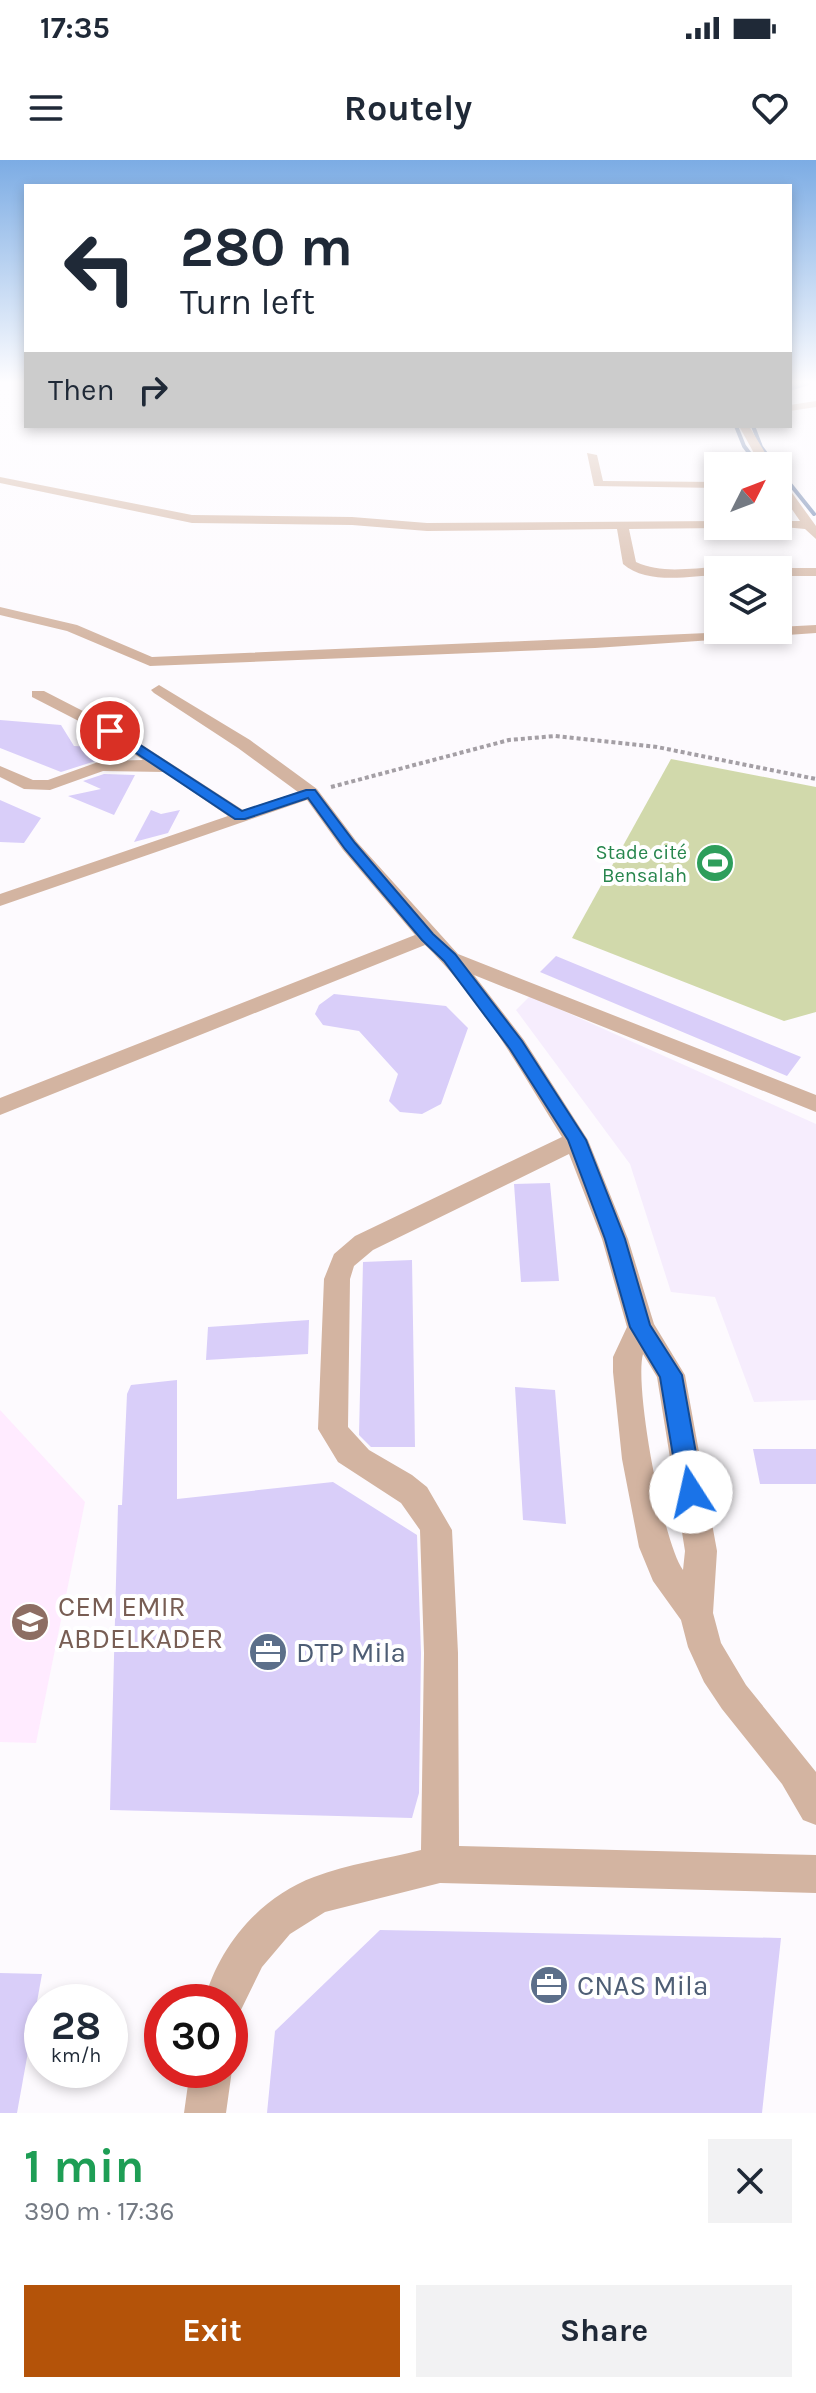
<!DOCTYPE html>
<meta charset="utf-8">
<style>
body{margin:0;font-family:Karla,sans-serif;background:#f2f2f3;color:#1f2937;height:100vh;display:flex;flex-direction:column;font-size:30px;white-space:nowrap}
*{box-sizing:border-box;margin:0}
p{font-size:26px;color:#747a83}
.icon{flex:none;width:44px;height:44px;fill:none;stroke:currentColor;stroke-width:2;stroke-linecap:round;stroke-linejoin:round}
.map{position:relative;height:1953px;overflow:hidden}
.side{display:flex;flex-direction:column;background:#fff;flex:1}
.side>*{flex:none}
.guide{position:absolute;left:24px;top:24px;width:768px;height:244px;border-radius:0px;box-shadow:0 4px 12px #0003;background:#fff;color:#1f2937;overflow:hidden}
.needle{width:52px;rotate:48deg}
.tools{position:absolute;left:704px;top:292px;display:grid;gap:16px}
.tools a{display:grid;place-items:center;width:88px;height:88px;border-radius:0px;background:#fff;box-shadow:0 4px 12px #0003;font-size:40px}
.speed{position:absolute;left:24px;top:1824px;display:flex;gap:16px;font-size:40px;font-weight:700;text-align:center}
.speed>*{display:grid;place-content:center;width:104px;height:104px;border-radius:50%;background:#fff;box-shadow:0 4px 12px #0003;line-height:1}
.speed small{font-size:20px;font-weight:400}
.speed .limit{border:12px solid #d22;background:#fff;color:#111}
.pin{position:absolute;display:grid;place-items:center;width:68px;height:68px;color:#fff;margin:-34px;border:4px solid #fff;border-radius:50%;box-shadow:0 2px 8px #0007}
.me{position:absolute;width:88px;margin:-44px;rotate:350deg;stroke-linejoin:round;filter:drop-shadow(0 0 6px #0008)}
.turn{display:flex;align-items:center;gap:28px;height:168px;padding:0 24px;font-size:36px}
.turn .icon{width:104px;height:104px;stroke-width:2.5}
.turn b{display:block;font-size:56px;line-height:68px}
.then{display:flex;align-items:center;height:76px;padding:0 24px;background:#0003;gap:16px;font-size:30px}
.round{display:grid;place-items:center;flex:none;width:84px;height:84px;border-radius:0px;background:#f2f2f3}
.overview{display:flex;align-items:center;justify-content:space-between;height:136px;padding:0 24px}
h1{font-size:48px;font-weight:700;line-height:60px;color:#1e9e55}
.cta{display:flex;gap:16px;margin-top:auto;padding:16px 24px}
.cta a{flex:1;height:92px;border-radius:0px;background:#b45309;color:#fff;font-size:32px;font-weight:700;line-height:92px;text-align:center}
.cta a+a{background:#f2f2f3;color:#1f2937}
.status{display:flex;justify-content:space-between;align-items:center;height:56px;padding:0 40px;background:#fff;direction:ltr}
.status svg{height:22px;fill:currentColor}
header{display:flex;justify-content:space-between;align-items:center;height:104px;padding:0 24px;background:#fff;font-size:36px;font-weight:700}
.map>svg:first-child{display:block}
</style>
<div class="status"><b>17:35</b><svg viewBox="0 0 49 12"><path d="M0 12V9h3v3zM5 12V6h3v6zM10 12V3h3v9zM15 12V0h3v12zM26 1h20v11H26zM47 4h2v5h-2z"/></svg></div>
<header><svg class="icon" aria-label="menu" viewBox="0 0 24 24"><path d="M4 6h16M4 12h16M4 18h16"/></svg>Routely<svg class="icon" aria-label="heart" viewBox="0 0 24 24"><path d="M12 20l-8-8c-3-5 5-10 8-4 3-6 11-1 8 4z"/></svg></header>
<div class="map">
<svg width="816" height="1953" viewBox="0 0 816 1953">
<rect width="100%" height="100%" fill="#fdfafe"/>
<path fill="#f6edfd" d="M530 836 816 964V1240L754 1242 715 1137 671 1132 630 1004 516 850Z"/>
<path fill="#ffebff" d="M0 1250 85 1342 36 1583 0 1582Z"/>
<path fill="#d1d9ab" d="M671 599 816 627V852L784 861 572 778Z"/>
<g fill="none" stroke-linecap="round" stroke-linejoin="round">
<path stroke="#657daa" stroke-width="4" d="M736 266 744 286 759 306
M753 266 761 287 775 306
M778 309 814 354
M778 332 790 349"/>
<path fill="#7aa0dd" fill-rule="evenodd" d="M790 221H812L809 225 790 231Z"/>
</g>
<path fill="#d9cef9" d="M0 560 61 565 74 586 112 588 105 598 61 612 0 588Z
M104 614 135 615 114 655 68 636 101 629 83 621Z
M0 640 41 658 24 683 0 682Z
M151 650 161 654 180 650 168 673 134 682Z
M556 796 801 897 787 916 540 812Z
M334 834 446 846 468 868 441 944 422 954 400 952 389 941 398 914 359 871 323 865 315 854 319 845Z
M550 1023 559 1121 521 1122 514 1024Z
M412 1100 415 1287H371L359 1275 363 1102Z
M309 1160 308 1194 206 1200 208 1167Z
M177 1220V1339L333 1322 417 1375 421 1493 419 1633 412 1658 110 1650 118 1345H122L127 1234 131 1225Z
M515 1227 555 1230 566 1364 523 1360Z
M753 1289H816V1324H760Z
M380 1770 781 1778 762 1953H267L275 1871Z
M0 1813 42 1814 17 1953H0Z"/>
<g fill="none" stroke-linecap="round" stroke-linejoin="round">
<path stroke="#a49fa5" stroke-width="4" stroke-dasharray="4 3" stroke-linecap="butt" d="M331 627 509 580 555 576 657 587 816 619"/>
<path fill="#d3b4a1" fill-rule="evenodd" d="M816 241V247L790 251V245Z
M739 266H749L773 306H761Z
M587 293 597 295 603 321 718 322V328L594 326Z
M0 317 192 355 352 357 427 363 718 361V366L722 368 629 369 636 402C661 414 691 408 718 407L724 410H718V415C689 416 647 425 623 404L617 369 427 371 352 365 192 363 0 323Z
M778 318 782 319 816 366V379L805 369 773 366H778V361H800L778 329Z
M778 408H816V416H778V410H773Z
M0 447 77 465 152 497 778 470V467L816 465V473L595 488 150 506 67 471 0 455Z
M159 525 250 580 317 629 357 682 458 794 816 935V952L474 815 524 880 588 980 628 1079 654 1164 685 1215 717 1391 713 1453 721 1483 746 1525 816 1612V1665L803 1660 782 1624 722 1549 704 1522 688 1487 681 1460 653 1421 639 1387 622 1299 613 1212V1197L627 1167 602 1079 569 994 373 1090 354 1106 350 1119 348 1267 369 1290 412 1315 427 1327 452 1370 458 1493 459 1686 816 1695V1733L440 1723 325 1752 290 1774 262 1807 238 1856 230 1860V1842H204C218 1787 260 1737 314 1717 348 1704 386 1699 421 1690L424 1493 420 1370 401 1343 338 1302 318 1269 324 1119 334 1094 355 1076 562 977C521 911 481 839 425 785L0 955V938L415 775 343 690 307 640 0 746V734L228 656 164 612 103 611 50 630 24 629 0 617V606L33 620H48L101 601 143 600 104 574 32 537V531H44L116 568 243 650 298 632 238 588 154 533 151 530ZM643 1194 657 1217 685 1391 683 1410C663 1383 634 1226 643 1194Z
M230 1905 232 1910 226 1953H184L190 1910H230Z"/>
</g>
<linearGradient id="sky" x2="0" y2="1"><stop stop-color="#7cace4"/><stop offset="0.45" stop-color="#fefdff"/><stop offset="1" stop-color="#fefdff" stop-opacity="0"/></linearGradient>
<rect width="816" height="494" fill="url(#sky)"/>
<path fill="#1a73e8" stroke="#114b97" stroke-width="2" d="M106 568H114L242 651 306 630H315L355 683 433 774 455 794 522 881 586 980 625 1079 650 1165 682 1215 703 1332 699 1340 691 1343 683 1340 679 1332 660 1217 630 1167 605 1079 568 980 510 889 444 801 422 780 345 689 308 638 245 659H235L106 573Z"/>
<defs>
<symbol id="stadium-disc" viewBox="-11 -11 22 22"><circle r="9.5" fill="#2e9e5b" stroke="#fff"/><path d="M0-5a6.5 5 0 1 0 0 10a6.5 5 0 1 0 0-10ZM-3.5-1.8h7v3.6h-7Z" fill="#fff"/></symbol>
<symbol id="school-disc" viewBox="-11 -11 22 22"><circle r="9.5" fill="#8d6e63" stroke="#fff"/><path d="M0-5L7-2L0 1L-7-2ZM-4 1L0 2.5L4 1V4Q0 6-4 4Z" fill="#fff"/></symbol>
<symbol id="office-disc" viewBox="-11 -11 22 22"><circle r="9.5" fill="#5c6f8a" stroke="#fff"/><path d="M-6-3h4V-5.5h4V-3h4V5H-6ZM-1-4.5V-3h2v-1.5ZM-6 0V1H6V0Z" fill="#fff"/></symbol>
</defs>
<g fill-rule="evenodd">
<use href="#stadium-disc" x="693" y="681" width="44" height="44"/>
<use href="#school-disc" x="8" y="1440" width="44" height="44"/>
<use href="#office-disc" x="246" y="1470" width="44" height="44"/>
<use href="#office-disc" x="527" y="1803" width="44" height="44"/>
</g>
<g text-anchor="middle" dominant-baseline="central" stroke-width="8" stroke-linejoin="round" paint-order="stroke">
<g font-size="20" fill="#27864d" stroke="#fff" text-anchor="end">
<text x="687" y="692">Stade cité<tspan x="687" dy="23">Bensalah</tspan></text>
</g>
<g font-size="28" fill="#785e54" stroke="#fff" text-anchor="start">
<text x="58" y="1446">CEM EMIR<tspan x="58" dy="32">ABDELKADER</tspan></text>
</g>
<g font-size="28" fill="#4e5e75" stroke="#fff" text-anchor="start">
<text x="296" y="1492">DTP Mila</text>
<text x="577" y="1825">CNAS Mila</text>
</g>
</g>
</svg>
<div class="tools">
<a><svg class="needle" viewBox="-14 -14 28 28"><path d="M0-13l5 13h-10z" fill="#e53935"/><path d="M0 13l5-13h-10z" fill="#747a83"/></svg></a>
<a><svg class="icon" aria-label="layers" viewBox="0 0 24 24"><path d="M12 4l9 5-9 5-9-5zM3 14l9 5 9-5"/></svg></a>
</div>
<div class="speed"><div>28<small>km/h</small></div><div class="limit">30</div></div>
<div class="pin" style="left:110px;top:571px;background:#d93025"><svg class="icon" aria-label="arrive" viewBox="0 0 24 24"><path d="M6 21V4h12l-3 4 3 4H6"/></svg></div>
<svg class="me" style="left:691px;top:1332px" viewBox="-20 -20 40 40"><circle r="19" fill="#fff"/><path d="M0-13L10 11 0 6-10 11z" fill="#1a73e8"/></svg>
<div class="guide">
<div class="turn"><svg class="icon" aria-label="left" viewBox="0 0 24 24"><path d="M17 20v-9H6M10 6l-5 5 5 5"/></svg><div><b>280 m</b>Turn left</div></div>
<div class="then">Then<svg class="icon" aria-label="right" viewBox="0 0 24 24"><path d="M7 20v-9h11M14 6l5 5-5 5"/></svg></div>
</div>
</div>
<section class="side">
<div class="overview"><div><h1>1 min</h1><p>390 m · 17:36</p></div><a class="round"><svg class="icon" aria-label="close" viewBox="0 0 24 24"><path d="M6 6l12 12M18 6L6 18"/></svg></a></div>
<div class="cta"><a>Exit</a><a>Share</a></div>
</section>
